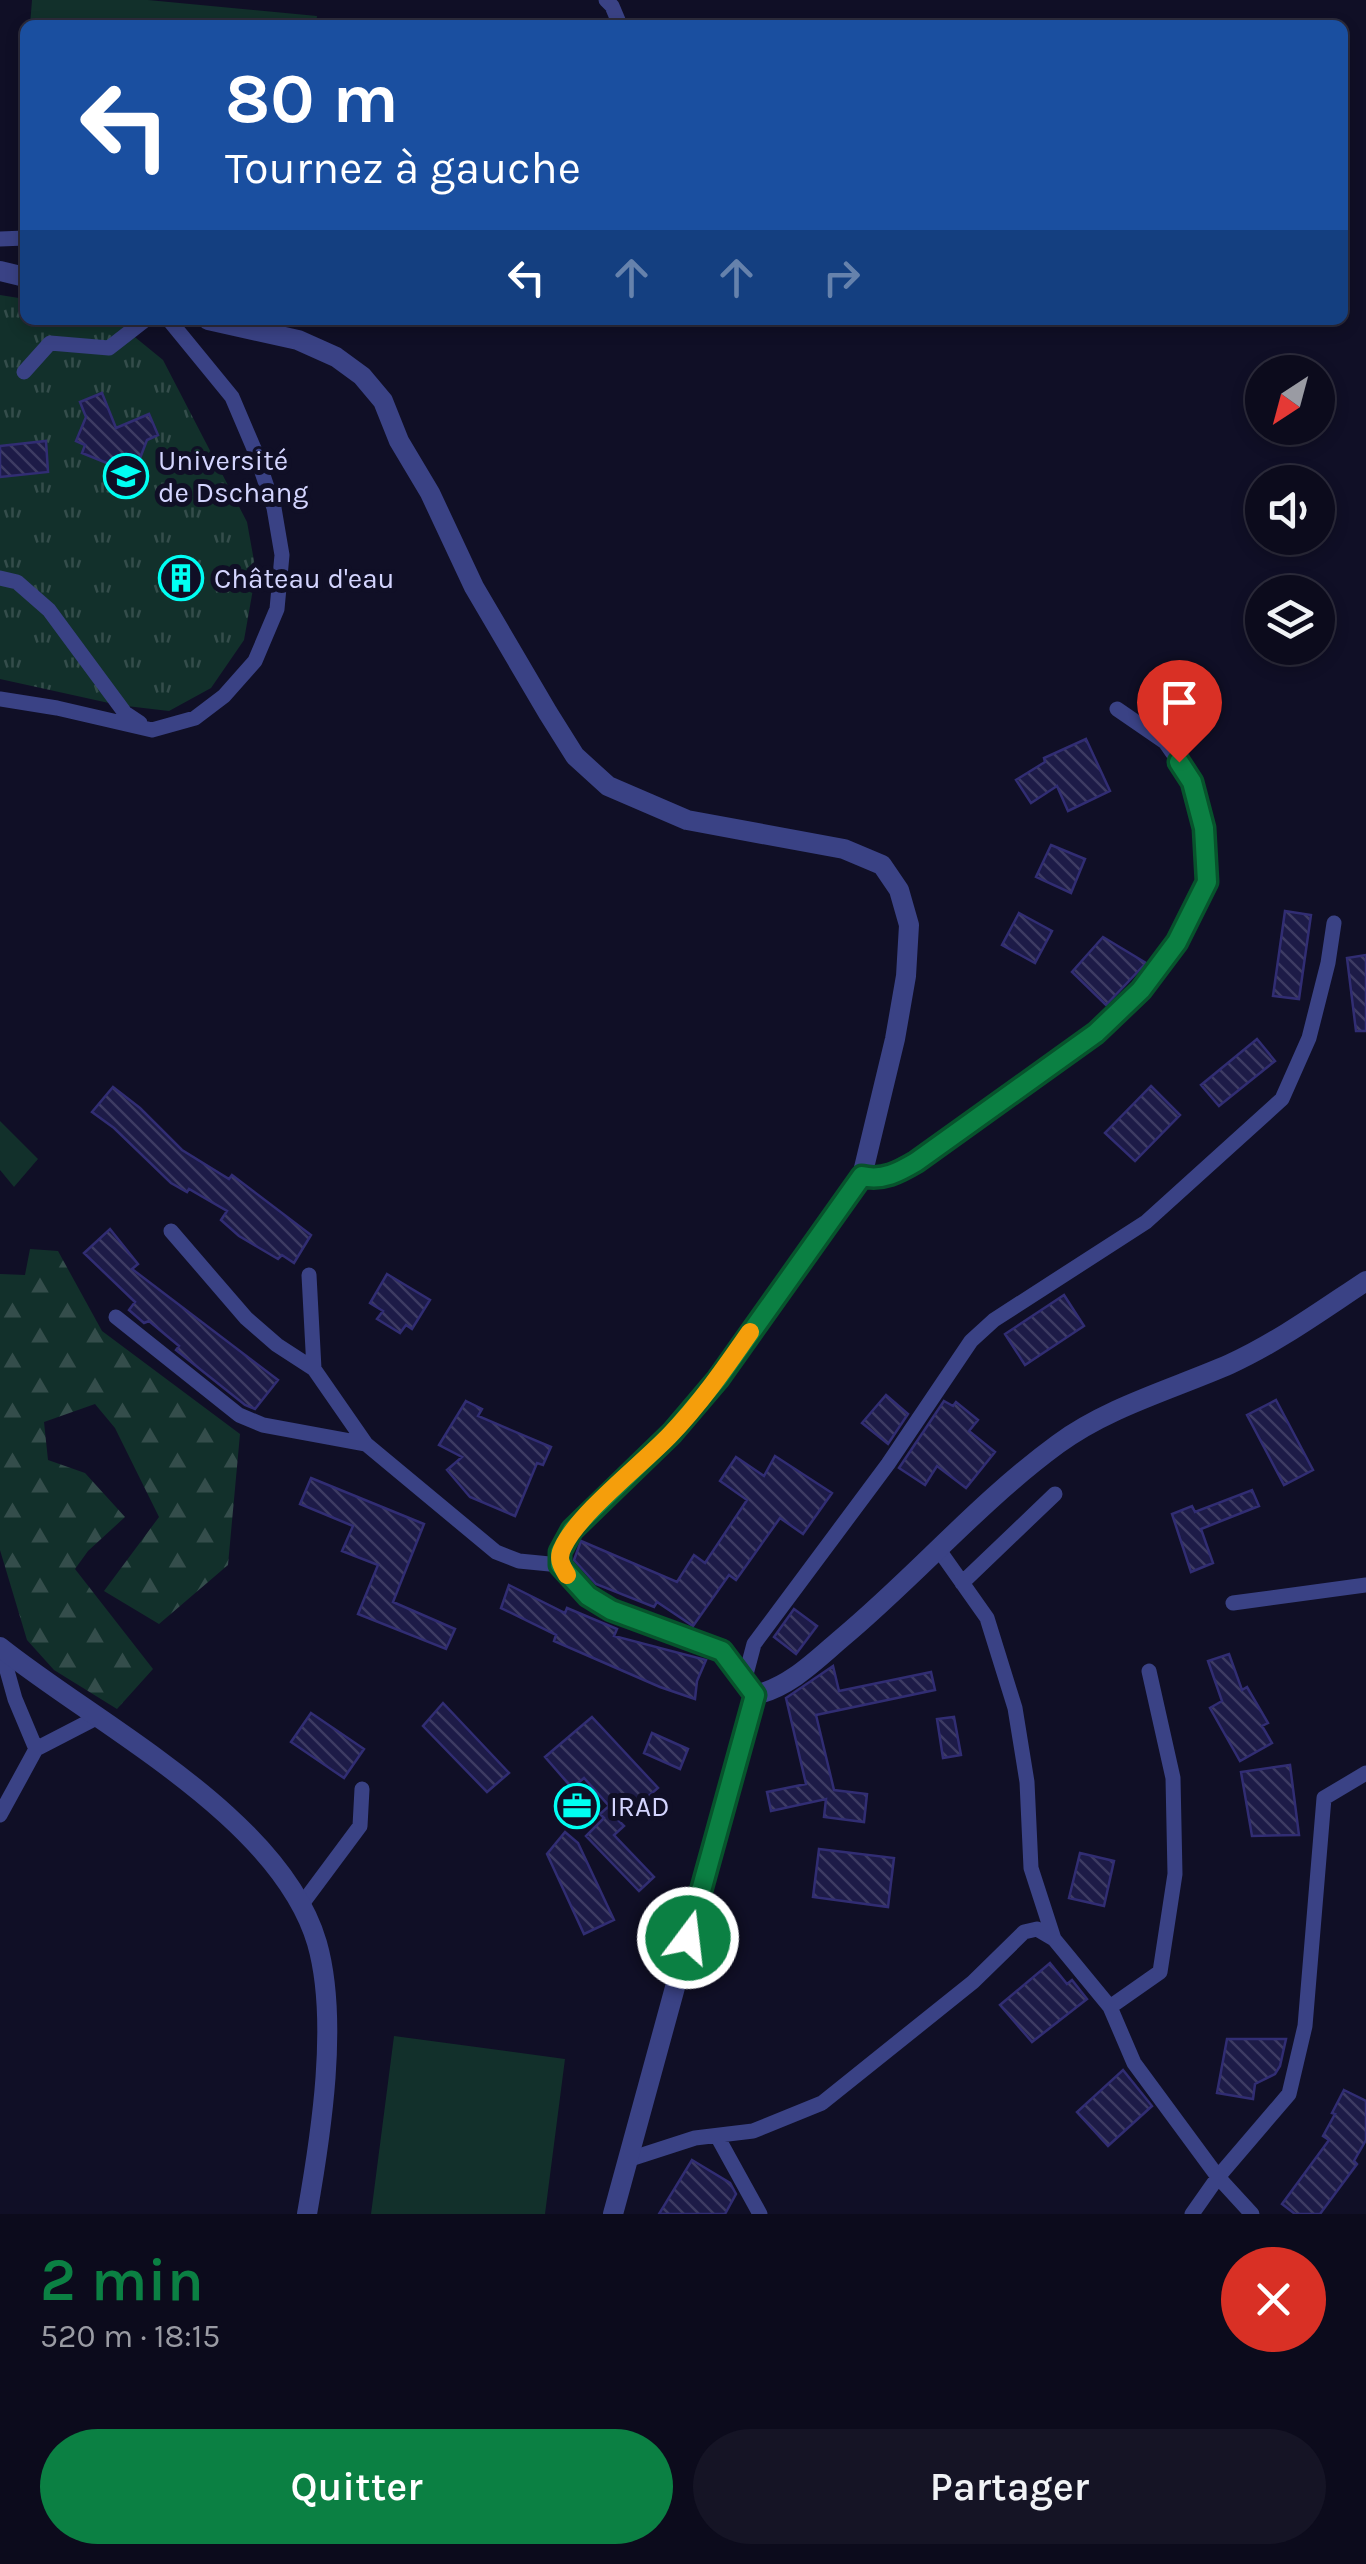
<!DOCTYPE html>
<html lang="fr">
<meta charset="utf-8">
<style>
body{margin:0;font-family:Karla,sans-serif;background:#151425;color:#f1f3f6;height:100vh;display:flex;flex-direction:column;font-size:38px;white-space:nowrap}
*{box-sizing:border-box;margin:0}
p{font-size:32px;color:#9a9ba3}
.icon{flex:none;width:55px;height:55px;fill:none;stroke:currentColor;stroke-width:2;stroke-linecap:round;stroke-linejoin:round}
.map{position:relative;height:2214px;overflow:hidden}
.sheet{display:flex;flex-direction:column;background:#0c0b1c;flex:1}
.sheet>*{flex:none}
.guide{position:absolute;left:20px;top:20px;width:1328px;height:305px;border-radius:15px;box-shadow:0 5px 15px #0003,0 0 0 2px #2c2b3b;background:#1a4fa0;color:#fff;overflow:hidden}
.needle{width:65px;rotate:216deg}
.buttons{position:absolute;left:1245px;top:355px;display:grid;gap:20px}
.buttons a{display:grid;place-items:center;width:90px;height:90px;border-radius:50%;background:#0c0b1c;box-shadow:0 5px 15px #0003,0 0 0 2px #2c2b3b;font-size:50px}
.pin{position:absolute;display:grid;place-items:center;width:85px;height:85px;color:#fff;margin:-102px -42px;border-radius:50% 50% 50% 0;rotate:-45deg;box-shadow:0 0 10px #0007}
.pin .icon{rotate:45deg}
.me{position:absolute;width:110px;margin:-55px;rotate:15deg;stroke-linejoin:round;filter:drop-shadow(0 0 8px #0008)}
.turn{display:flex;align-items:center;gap:35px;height:210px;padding:0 40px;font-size:45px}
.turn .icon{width:130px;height:130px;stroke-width:2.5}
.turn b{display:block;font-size:70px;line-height:85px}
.lanes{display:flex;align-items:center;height:95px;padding:0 40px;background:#0003;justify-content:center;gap:50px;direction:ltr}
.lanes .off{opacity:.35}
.round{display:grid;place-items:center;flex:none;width:105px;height:105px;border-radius:52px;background:#151425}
.summary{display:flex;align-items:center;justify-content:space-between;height:170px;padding:0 40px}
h1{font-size:60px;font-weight:600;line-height:75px;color:#0b8043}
.cta{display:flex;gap:20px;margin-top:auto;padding:20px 40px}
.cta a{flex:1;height:115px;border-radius:60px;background:#0b8043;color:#fff;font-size:40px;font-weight:600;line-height:115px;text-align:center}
.cta a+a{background:#151425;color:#f1f3f6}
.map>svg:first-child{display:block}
</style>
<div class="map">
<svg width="1366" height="2214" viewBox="0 0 1366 2214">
<defs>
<pattern id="grass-tufts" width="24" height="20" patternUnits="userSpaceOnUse" patternTransform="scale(2.5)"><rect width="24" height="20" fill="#12302b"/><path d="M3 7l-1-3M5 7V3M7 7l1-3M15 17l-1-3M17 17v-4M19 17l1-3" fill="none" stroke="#344d4b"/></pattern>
<pattern id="forest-firs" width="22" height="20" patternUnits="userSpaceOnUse" patternTransform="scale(2.5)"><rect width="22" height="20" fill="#12302b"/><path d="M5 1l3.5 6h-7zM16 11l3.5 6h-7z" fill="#344d4b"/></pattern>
<pattern id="building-back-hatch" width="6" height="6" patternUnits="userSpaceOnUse" patternTransform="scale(2.5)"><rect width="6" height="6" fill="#1d1b47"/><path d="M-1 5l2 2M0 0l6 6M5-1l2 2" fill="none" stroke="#3d3b63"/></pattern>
</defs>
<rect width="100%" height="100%" fill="#100f26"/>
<path fill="url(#grass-tufts)" d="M0 295 25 299V320H114L163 360 247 522 256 572 244 640 211 688 169 711 118 705 0 679Z"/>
<path fill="url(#forest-firs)" d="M30 1249 58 1251 102 1331 240 1434 228 1565 159 1624 104 1591 159 1517 115 1428 95 1404 44 1422 48 1460 85 1473 125 1517 88 1551 75 1569 153 1669 117 1709 54 1670 27 1640 0 1550V1274L25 1275Z"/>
<path fill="#12302b" d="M32 0H148L317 16 316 25H30Z
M0 1121 38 1159 14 1187 0 1170Z
M394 2036 565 2059 545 2214H371Z"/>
<path fill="url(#building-back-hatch)" stroke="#312d73" stroke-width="2.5" d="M102 393 116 428 149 414 158 435 147 440 134 474 82 453 85 445 76 441 86 417 80 402Z
M46 441 48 472 0 477V446Z
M161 580a20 20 0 1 1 40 0a20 20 0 1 1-40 0Z
M1086 739 1110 791 1068 811 1057 786 1031 803 1016 780 1045 762 1044 758Z
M1051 845 1085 859 1071 893 1036 877Z
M1285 911 1311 915 1299 999 1273 996Z
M1019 913 1052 931 1035 963 1002 945Z
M1103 937 1146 963 1106 1005 1072 972Z
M1366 955V1031H1356L1347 958Z
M1257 1039 1275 1061 1219 1106 1201 1085Z
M1151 1086 1180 1115 1135 1161 1105 1133Z
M113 1087 140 1108 182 1150 229 1179 232 1175 311 1235 294 1263 282 1255 278 1259 239 1236 221 1220 227 1211 189 1189 187 1192 171 1183 114 1128 92 1112Z
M110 1229 138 1264 132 1269 278 1380 255 1409 245 1405 176 1350 179 1346 149 1321 144 1323 129 1310 135 1302 84 1253Z
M387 1274 430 1300 412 1329 406 1325 400 1333 377 1319 383 1311 370 1303Z
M1064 1295 1084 1326 1025 1365 1005 1334Z
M886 1395 908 1414 888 1444 862 1423Z
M1276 1400 1313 1470 1284 1485 1247 1415Z
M466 1401 482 1409 478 1416 551 1447 543 1465 537 1463 515 1516 470 1497 447 1470 462 1457 439 1445Z
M944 1401 953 1406 956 1402 978 1420 969 1431 995 1452 966 1488 937 1466 925 1485 899 1468Z
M775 1456 832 1493 803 1534 780 1518 736 1580 729 1575 693 1626 657 1602 654 1607 596 1584 574 1560 581 1541 677 1582 694 1555 705 1563 747 1500 720 1481 736 1457 764 1476Z
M311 1478 424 1524 393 1602 455 1629 446 1649 358 1614 378 1565 342 1551 353 1526 300 1504Z
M1252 1490 1259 1506 1201 1529 1213 1563 1191 1572 1172 1514 1192 1506 1195 1512Z
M509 1585 565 1613 567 1608 617 1629 614 1636 706 1660 697 1681 695 1699 660 1687 554 1641 556 1635 501 1608Z
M794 1609 817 1626 796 1654 774 1637Z
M1229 1654 1242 1690 1247 1687 1268 1723 1262 1726 1272 1743 1240 1761 1210 1708 1222 1701 1208 1661Z
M833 1666 839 1691 931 1672 935 1690 816 1715 834 1790 867 1794 864 1822 824 1817 826 1799 771 1811 767 1792 806 1784 786 1698Z
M443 1703 509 1773 487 1792 423 1726Z
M311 1713 364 1749 344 1778 291 1742Z
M592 1717 658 1788 619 1821 624 1826 614 1835 654 1877 639 1891 586 1836 604 1818 600 1814 609 1806 584 1778 572 1788 545 1757Z
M954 1717 961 1755 943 1758 937 1719Z
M652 1733 688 1749 680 1769 644 1753Z
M1290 1765 1299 1835 1252 1836 1241 1772Z
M565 1832 578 1843 614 1920 584 1934 547 1854Z
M819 1849 894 1858 888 1907 813 1897Z
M1080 1853 1114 1861 1104 1906 1069 1898Z
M1050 1963 1067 1984 1072 1980 1087 1999 1032 2042 1000 2005Z
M1227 2039H1286L1280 2066 1275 2074 1255 2084 1253 2099 1217 2093Z
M1123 2070 1152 2106 1108 2146 1077 2112Z
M1344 2090 1366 2101V2140L1354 2161 1357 2164 1320 2214H1295L1282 2204 1329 2140 1323 2136 1335 2114 1332 2113Z
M692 2160 730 2183 736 2194 725 2214H659Z"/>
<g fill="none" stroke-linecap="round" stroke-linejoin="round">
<path stroke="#3a4285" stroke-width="15" d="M606 0 612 6 620 25
M0 239 25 238
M24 372 50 343 109 348 145 320
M0 578 17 582 49 610 125 713 140 723
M0 699 57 708 152 730 195 718 224 696 255 661 277 609 282 555 274 508 255 451 232 397 169 320
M862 1176C883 1181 899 1172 916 1162L1097 1033 1141 990 1177 943 1207 882 1203 828 1193 782 1165 742 1117 709
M171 1231 246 1318 277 1345 314 1369 366 1444
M309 1275 314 1369
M116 1317 239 1415 263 1425 366 1444 496 1552 519 1561 560 1565
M939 1550 987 1618 1015 1708 1027 1782 1031 1868 1054 1939 1110 2007 1134 2063 1218 2177 1252 2214
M962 1583 1055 1494
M1233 1603 1366 1585
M1 1649 15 1699 36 1749
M745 1678 754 1644 888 1464 971 1341 994 1320 1146 1222 1282 1099 1309 1038 1328 963 1334 923
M0 1815 36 1749 96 1718
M302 1904 360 1826 362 1789
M1110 2007 1160 1972 1175 1874 1173 1778 1149 1671
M717 2136 760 2214
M627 2160 695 2138 753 2131 822 2103 973 1982 1024 1932 1037 1929 1054 1939
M1192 2214 1218 2177 1289 2094 1305 2026 1324 1798 1366 1773"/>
<path stroke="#3a4285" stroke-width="20" d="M0 271 25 277
M208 320 298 340 336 357 362 376 383 401 399 441 430 493 474 587 548 713 575 756 608 786 687 820 844 849 882 865 899 890 909 925 906 976 895 1039 862 1176 718 1379 672 1433 572 1529 560 1552V1565L588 1595 611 1610 722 1651 755 1695 613 2214
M0 1647C99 1726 280 1817 317 1943 339 2020 321 2135 307 2214
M755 1695C790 1687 816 1660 843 1637 916 1576 980 1501 1058 1444 1108 1407 1173 1389 1230 1364 1278 1342 1322 1310 1366 1281"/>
</g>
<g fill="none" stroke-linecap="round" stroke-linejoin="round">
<defs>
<path id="route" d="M688 1938 755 1695 722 1651 611 1610 588 1596 560 1565V1552L572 1530 672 1433 718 1379 862 1176C883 1181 899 1172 916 1162L1096 1033 1141 990 1177 942 1207 882 1204 828 1192 782 1179 762"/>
</defs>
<use href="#route" stroke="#07532c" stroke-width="25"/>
<use href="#route" stroke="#0b8043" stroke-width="18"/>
<path stroke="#f59e0b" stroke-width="18" d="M567 1575C561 1565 557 1558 563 1547 579 1513 641 1465 669 1436 700 1404 725 1368 750 1332"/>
</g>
<defs>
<symbol id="university-ring" viewBox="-11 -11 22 22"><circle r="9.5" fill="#100f26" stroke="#00fff3" stroke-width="1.5"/><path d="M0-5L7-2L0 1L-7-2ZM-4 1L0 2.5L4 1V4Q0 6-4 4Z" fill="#00fff3"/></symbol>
<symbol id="building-ring" viewBox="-11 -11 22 22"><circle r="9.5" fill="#100f26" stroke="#00fff3" stroke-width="1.5"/><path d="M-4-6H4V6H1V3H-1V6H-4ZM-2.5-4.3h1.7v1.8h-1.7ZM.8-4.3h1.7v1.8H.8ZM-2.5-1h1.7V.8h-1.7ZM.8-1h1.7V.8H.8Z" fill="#00fff3"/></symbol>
<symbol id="office-ring" viewBox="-11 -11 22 22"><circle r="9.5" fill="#100f26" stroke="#00fff3" stroke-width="1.5"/><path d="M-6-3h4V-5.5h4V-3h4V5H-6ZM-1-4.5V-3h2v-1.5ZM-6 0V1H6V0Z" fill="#00fff3"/></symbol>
</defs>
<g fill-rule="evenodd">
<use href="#university-ring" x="101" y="451" width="50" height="50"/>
<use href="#building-ring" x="156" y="553" width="50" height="50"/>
<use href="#office-ring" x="552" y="1781" width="50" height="50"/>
</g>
<g text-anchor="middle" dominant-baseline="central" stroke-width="10" stroke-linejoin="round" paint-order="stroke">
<g font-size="28" fill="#d4d5ff" stroke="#100f26" text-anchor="start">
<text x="158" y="460">Université<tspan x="158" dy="32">de Dschang</tspan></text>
<text x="214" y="578">Château d'eau</text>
<text x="610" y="1806">IRAD</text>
</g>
</g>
</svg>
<div class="buttons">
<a><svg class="needle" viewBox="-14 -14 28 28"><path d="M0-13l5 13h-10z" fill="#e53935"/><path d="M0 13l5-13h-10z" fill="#9a9ba3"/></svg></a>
<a><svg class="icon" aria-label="sound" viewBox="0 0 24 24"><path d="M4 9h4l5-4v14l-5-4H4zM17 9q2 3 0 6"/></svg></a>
<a><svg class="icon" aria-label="layers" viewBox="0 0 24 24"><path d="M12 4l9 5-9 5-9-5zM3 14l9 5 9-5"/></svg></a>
</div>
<div class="pin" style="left:1179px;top:762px;background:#d93025"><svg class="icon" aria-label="arrive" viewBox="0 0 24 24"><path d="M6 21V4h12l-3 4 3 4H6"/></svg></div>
<svg class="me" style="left:688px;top:1938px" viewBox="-20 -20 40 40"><circle r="17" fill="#0b8043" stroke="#fff" stroke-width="3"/><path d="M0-11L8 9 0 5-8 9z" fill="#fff"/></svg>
<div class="guide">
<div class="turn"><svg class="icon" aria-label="left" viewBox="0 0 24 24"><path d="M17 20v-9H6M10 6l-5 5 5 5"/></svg><div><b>80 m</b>Tournez à gauche</div></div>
<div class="lanes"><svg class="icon" aria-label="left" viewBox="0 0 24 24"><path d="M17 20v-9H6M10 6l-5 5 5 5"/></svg><svg class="icon off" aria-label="ahead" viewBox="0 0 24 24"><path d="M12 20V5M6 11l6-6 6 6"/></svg><svg class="icon off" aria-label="ahead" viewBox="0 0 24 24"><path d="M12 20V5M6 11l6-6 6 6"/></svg><svg class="icon off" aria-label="right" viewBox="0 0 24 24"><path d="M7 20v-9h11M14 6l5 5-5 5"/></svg></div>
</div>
</div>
<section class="sheet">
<div class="summary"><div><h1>2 min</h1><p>520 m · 18:15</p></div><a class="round" style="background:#d93025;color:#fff"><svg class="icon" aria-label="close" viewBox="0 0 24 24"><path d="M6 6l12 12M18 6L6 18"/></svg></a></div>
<div class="cta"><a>Quitter</a><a>Partager</a></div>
</section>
